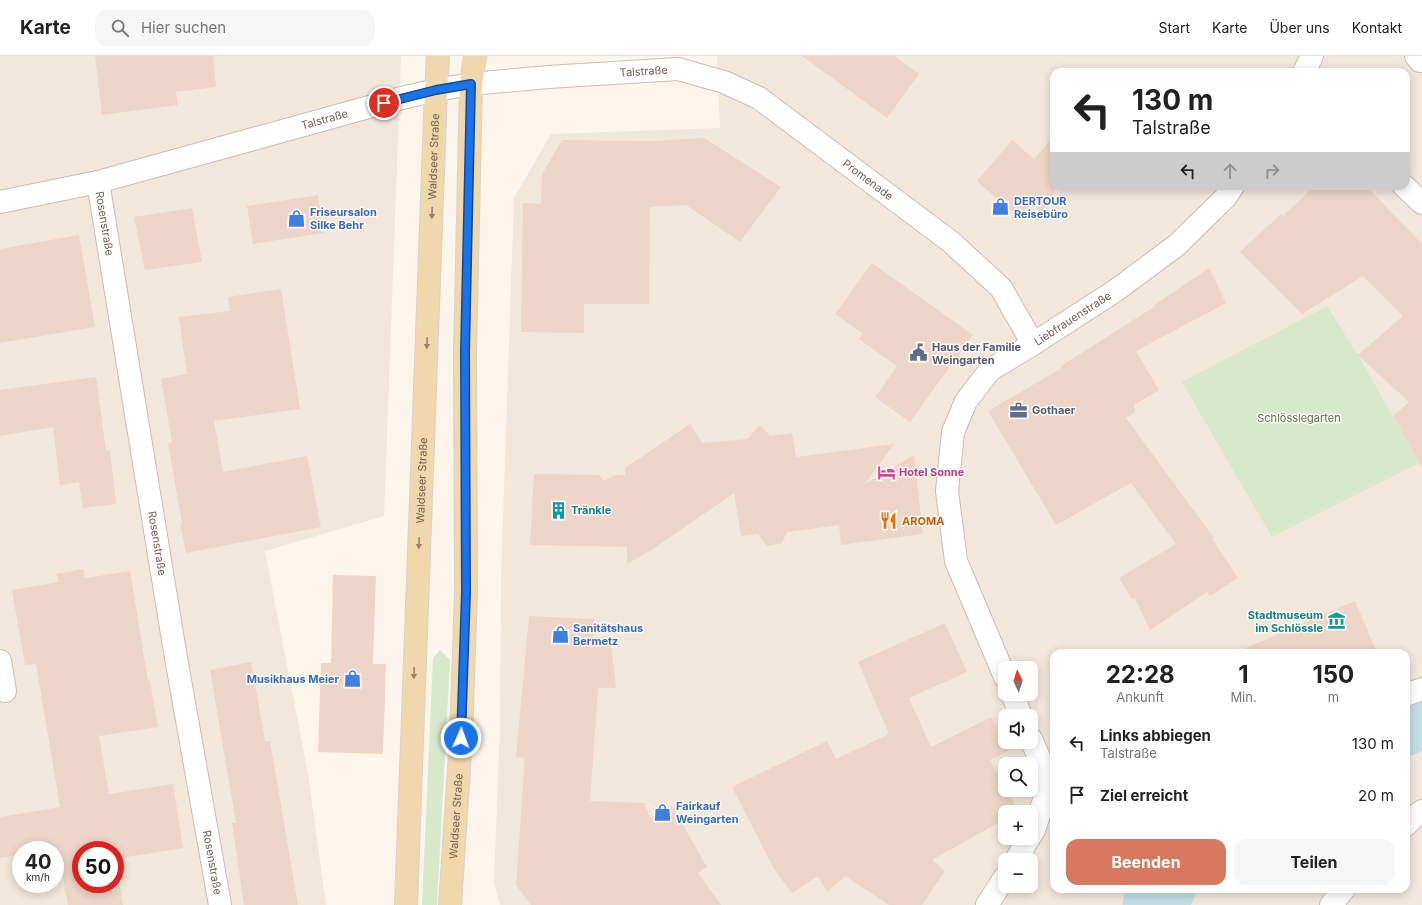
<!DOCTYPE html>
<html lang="de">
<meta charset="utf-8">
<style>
body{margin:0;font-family:Inter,sans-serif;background:#f6f6f6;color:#222;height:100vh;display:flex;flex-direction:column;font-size:15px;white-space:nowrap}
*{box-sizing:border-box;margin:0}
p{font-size:13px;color:#767676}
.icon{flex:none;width:22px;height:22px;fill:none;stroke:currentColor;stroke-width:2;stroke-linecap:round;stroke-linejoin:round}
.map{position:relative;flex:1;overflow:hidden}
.drawer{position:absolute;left:1050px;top:593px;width:360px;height:244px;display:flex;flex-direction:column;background:#fff;border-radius:12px;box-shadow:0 2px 10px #0003}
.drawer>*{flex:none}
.guide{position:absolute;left:1050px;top:12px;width:360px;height:122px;border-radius:12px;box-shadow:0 2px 10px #0003;background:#fff;color:#222;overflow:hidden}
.needle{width:26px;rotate:356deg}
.tools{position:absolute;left:998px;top:605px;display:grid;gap:8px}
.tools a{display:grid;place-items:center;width:40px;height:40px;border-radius:8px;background:#fff;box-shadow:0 2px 10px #0003;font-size:20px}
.speed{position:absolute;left:12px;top:785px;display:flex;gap:8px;font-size:20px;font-weight:700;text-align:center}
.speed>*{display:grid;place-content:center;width:52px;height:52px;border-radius:50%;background:#fff;box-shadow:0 2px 10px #0003;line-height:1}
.speed small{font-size:10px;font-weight:400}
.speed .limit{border:6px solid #d22;background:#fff;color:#111}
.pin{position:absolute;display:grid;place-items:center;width:34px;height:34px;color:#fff;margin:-17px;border:2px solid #fff;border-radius:50%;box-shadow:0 1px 4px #0007}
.me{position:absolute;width:44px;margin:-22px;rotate:2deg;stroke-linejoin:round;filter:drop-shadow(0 0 3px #0008)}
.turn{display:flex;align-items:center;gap:14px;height:84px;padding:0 16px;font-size:18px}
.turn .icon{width:52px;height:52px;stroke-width:2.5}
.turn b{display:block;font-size:28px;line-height:34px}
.lanes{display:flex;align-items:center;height:38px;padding:0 16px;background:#0003;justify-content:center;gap:20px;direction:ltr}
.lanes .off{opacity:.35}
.eta{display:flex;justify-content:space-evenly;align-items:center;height:68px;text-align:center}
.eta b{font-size:24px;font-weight:700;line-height:28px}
.button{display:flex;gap:8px;margin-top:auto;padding:8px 16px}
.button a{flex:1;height:46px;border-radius:12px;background:#d7795f;color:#fff;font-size:16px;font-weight:700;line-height:46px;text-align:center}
.button a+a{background:#f6f6f6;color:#222}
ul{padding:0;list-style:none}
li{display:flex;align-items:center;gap:12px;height:52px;padding:0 16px}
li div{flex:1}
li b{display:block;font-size:15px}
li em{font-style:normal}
header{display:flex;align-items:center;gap:24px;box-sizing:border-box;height:56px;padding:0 20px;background:#fff;border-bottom:1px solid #e0e0e0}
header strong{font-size:19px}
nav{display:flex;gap:22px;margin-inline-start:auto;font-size:14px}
.search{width:280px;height:36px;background:#f6f6f6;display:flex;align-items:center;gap:10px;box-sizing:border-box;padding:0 14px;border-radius:12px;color:#767676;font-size:15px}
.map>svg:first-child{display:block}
</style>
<header>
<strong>Karte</strong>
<div class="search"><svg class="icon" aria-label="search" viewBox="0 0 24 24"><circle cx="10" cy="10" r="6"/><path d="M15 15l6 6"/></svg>Hier suchen</div>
<nav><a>Start</a><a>Karte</a><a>Über uns</a><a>Kontakt</a></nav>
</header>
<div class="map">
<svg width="1422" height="849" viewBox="0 0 1422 849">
<rect width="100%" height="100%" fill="#fbf5ec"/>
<path fill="#f2e7db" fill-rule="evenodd" d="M0 0H401L384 460 265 495 308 718 326 849H0ZM21 794H55V828H21ZM81 794H115V828H81Z
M717 0H1422V849H500L494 826 500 672 501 522 514 142 551 78 720 72ZM1054 16H1406V130H1054ZM1054 597H1406V833H1054ZM1005 612H1031V638H1005ZM1005 660H1031V686H1005ZM1005 708H1031V734H1005ZM1005 756H1031V782H1005ZM1005 804H1031V830H1005Z"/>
<path fill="#d7e8cb" d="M1327 250 1358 299 1419 407 1272 481 1182 326Z
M440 594 450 604 437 849H422L433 602Z"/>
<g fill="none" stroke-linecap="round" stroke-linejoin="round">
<path stroke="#c2dee3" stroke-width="59" d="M1406 670 1422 662
M1152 849 1166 833"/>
</g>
<path fill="#edd6c7" d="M95 0H213L216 31 176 36 178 49 102 59Z
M802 0H894L919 18 887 62Z
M1054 80V142L1041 156 1032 148 1019 162 977 125 1012 84 1034 103Z
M704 82 781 131 740 186 686 149 650 151 649 248H584V277L521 276 523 147 541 148 542 118 562 84 651 85Z
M1314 130H1366L1422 188V412L1393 360 1409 346 1358 299 1403 260 1363 220 1302 258 1240 196 1281 158 1283 160Z
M318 139 324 177 253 188 247 150Z
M192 152 202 206 145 214 134 161Z
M79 179 95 271 0 287V193Z
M872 207 973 279 910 366 875 341 897 310 859 283 863 278 835 258Z
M1209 212 1226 247 1136 295 1159 334 1134 349 1135 356 1126 362 1214 482 1212 483 1238 522 1210 540 1207 536 1150 574 1135 542 1132 543 1119 522 1176 488 1131 427 1056 469 988 355 1062 312 1061 310 1154 251 1153 250Z
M281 233 300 353 214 365 223 416 307 400 321 471 186 497 180 467H182L168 387 172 386 161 323 187 318 179 261 230 255 228 241Z
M96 321 106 395 110 394 116 448 83 452 79 426 60 429 53 371 0 380V334Z
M690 368 702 387 747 383 760 369 770 380 792 377 796 401 894 388 865 428 914 399 923 478 841 489 839 469 787 476 782 487 767 490 758 478 741 480 734 437 653 493 627 508V491L530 489 534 418 599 419 604 425 614 419H625V412Z
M83 513 85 522 130 515 148 625H150L158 671 99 680 109 738 173 728 183 792 115 803V794H81V828H115V805L123 849H68L57 791 42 794H21V798L0 802V761L60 751 36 608 25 609 12 534 59 526 57 518Z
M333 519 376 520 373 608H386L383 698 318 696 321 607H331Z
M1355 545 1377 597H1234Z
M529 560 594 563 593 582 610 580 616 632H598L590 745 644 747 651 762 672 750 707 811 698 817 721 849H531L516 829 525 702 516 701Z
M945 567 967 616 909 642 931 691 991 661 1008 695 990 704 1005 731V734H1007L1014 747 1013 756H1005V763L932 804 945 815 922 849H889L845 820 827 836 818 820 792 837 774 813 732 731 827 685 836 703 889 678 858 606Z
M251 606 265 685H270L298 849H244L232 767H236L210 614Z"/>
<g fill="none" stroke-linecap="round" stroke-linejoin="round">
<defs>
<g id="minor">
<path d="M1416 0 1420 5H1422"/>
<path d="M1304 16 1312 0"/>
<path id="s1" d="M98 126 176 602 220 849"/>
<path d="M1404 130 1422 147"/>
<path id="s2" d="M0 146 98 126 398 43 436 34 471 28 548 21 678 13 724 26 759 42 951 186 1001 232 1033 288"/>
<path d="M0 605 5 635"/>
<path id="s3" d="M1005 621 956 505 947 435 953 376 966 345 990 314 1033 288 1115 235 1177 189 1225 142 1233 130"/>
<path d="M1012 638 1021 660"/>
<path d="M1406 639 1422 633"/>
<path d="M1031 683 1042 708 1047 735 1034 774 1031 779"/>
<path d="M1406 769 1414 761 1422 755"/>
<path d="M1016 804 1029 782"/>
<path d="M987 849 1005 821"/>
<path d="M1331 849 1344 833"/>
</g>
<g id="major">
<path id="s4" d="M406 849 436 34 438 0"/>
<path id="s5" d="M450 849 461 682 466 536 465 295 471 28 475 0"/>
</g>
</defs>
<use href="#minor" stroke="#ccbdb3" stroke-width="24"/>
<use href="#major" stroke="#d8d2ce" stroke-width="24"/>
<use href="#minor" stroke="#fff" stroke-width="22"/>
<use href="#major" stroke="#f1d7ac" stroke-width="22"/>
</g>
<defs><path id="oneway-solid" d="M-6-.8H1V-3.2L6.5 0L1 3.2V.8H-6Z"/></defs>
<g fill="#9a826c">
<use href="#oneway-solid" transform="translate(432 157) rotate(92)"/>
<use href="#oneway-solid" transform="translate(427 287) rotate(92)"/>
<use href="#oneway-solid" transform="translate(419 487) rotate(92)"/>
<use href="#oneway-solid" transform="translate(414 617) rotate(92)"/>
</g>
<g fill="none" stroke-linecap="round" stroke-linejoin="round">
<defs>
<path id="route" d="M384 47 436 34 471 28 465 295 466 536 461 682"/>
</defs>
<use href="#route" stroke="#114b97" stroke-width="10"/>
<use href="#route" stroke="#1a73e8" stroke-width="7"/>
</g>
<defs>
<symbol id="shop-bare" viewBox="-9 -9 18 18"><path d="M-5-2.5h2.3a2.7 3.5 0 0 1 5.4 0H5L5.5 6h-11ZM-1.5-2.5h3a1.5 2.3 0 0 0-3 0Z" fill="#3f7fe0" stroke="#fdf9f2" stroke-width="2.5" paint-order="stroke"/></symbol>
<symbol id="civic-bare" viewBox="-9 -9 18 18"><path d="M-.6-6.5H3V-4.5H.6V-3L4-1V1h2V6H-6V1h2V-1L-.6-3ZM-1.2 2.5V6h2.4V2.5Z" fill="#5c6f8a" stroke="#fdf9f2" stroke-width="2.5" paint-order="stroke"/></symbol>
<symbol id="office-bare" viewBox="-9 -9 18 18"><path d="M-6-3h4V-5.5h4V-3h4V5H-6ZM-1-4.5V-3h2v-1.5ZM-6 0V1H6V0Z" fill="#5c6f8a" stroke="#fdf9f2" stroke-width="2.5" paint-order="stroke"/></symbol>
<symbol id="hotel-bare" viewBox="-9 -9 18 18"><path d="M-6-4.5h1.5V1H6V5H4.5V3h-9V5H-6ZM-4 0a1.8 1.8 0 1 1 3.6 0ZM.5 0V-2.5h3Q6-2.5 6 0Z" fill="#d1479c" stroke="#fdf9f2" stroke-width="2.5" paint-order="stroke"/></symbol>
<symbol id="building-bare" viewBox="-9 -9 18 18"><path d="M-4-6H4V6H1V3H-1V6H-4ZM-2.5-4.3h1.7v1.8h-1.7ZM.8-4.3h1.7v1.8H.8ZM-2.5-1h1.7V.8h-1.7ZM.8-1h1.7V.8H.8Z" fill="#0f9aa8" stroke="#fdf9f2" stroke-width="2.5" paint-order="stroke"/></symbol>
<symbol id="restaurant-bare" viewBox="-9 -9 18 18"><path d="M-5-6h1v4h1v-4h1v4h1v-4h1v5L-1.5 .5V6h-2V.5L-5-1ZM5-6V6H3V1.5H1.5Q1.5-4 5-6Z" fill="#e8710a" stroke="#fdf9f2" stroke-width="2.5" paint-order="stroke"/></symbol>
<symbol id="museum-bare" viewBox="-9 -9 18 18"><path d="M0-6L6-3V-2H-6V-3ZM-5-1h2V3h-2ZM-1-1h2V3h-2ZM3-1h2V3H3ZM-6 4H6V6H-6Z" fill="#0f9aa8" stroke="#fdf9f2" stroke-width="2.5" paint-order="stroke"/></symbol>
</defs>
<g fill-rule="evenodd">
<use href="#shop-bare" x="988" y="138" width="25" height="25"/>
<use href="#shop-bare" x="284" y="150" width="25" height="25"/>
<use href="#civic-bare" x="906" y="284" width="25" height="25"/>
<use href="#office-bare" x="1006" y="342" width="25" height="25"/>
<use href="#hotel-bare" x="874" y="404" width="25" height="25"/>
<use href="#building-bare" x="546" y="442" width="25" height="25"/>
<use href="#restaurant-bare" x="876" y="452" width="25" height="25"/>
<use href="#museum-bare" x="1324" y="552" width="25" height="25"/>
<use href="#shop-bare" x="548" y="566" width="25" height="25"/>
<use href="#shop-bare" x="340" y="610" width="25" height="25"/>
<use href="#shop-bare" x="650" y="744" width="25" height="25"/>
</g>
<g text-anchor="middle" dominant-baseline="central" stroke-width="3" stroke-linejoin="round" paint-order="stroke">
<g font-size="11" fill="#745d51" stroke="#fdf9f2">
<text stroke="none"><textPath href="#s2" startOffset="659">Talstraße</textPath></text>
<text stroke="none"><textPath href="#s2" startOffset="335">Talstraße</textPath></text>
<text stroke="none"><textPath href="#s4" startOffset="749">Waldseer Straße</textPath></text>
<text stroke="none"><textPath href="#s2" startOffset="916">Promenade</textPath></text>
<text stroke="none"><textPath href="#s1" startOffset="42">Rosenstraße</textPath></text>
<text stroke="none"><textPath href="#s3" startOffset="426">Liebfrauenstraße</textPath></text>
<text stroke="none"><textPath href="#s4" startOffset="425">Waldseer Straße</textPath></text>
<text stroke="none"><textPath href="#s1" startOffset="366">Rosenstraße</textPath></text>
<text stroke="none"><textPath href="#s5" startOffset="89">Waldseer Straße</textPath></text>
<text stroke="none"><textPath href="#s1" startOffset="690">Rosenstraße</textPath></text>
</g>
<g font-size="11" font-weight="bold" fill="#366cbe" stroke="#fdf9f2" text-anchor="start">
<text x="1014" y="145">DERTOUR<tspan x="1014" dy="13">Reisebüro</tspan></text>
<text x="310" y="156">Friseursalon<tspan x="310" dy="13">Silke Behr</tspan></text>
<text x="573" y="572">Sanitätshaus<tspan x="573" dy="13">Bermetz</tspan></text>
<text x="339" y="623" text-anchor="end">Musikhaus Meier</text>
<text x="676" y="750">Fairkauf<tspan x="676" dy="13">Weingarten</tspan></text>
</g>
<g font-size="11" font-weight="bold" fill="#4e5e75" stroke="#fdf9f2" text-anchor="start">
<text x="932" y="291">Haus der Familie<tspan x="932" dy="13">Weingarten</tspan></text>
<text x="1032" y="354">Gothaer</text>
</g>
<g font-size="11" fill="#58784a" stroke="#fdf9f2">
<text x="1299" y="362">Schlösslegarten</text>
</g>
<g font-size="11" font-weight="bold" fill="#b23c85" stroke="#fdf9f2" text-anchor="start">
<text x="899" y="416">Hotel Sonne</text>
</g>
<g font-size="11" font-weight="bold" fill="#0d838f" stroke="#fdf9f2" text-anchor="start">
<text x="571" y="454">Tränkle</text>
<text x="1323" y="559" text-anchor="end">Stadtmuseum<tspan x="1323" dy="13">im Schlössle</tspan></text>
</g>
<g font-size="11" font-weight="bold" fill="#c56008" stroke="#fdf9f2" text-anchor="start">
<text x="902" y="465">AROMA</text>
</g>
</g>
</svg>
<div class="tools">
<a><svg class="needle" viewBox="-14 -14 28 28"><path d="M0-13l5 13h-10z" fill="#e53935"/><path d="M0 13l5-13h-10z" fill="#767676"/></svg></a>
<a><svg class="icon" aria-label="sound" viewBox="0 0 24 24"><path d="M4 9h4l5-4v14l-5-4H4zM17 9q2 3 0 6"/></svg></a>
<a><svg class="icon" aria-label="search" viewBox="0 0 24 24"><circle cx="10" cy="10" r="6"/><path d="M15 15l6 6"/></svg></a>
<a>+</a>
<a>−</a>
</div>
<div class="speed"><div>40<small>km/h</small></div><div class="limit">50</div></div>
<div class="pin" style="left:384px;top:47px;background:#d93025"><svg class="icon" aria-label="arrive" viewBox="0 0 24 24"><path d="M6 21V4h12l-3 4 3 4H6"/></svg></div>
<svg class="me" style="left:461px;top:682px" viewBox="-20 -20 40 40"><circle r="17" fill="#1a73e8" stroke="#fff" stroke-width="3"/><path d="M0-11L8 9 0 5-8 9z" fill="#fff"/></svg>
<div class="guide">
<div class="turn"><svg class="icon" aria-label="left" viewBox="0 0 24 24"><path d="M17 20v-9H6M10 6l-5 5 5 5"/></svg><div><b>130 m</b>Talstraße</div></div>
<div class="lanes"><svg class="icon" aria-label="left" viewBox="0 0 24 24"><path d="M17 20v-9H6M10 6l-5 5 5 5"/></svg><svg class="icon off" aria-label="ahead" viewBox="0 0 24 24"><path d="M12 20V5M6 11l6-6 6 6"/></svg><svg class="icon off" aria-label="right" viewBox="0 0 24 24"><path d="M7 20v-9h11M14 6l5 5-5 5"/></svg></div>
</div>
<section class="drawer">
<div class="eta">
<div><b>22:28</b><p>Ankunft</p></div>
<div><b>1</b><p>Min.</p></div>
<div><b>150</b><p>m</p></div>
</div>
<ul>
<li><svg class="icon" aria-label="left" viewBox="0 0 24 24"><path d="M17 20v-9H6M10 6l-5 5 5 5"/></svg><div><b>Links abbiegen</b><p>Talstraße</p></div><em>130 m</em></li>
<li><svg class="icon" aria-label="arrive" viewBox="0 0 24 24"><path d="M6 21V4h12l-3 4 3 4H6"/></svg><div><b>Ziel erreicht</b></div><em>20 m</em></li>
</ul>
<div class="button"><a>Beenden</a><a>Teilen</a></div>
</section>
</div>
